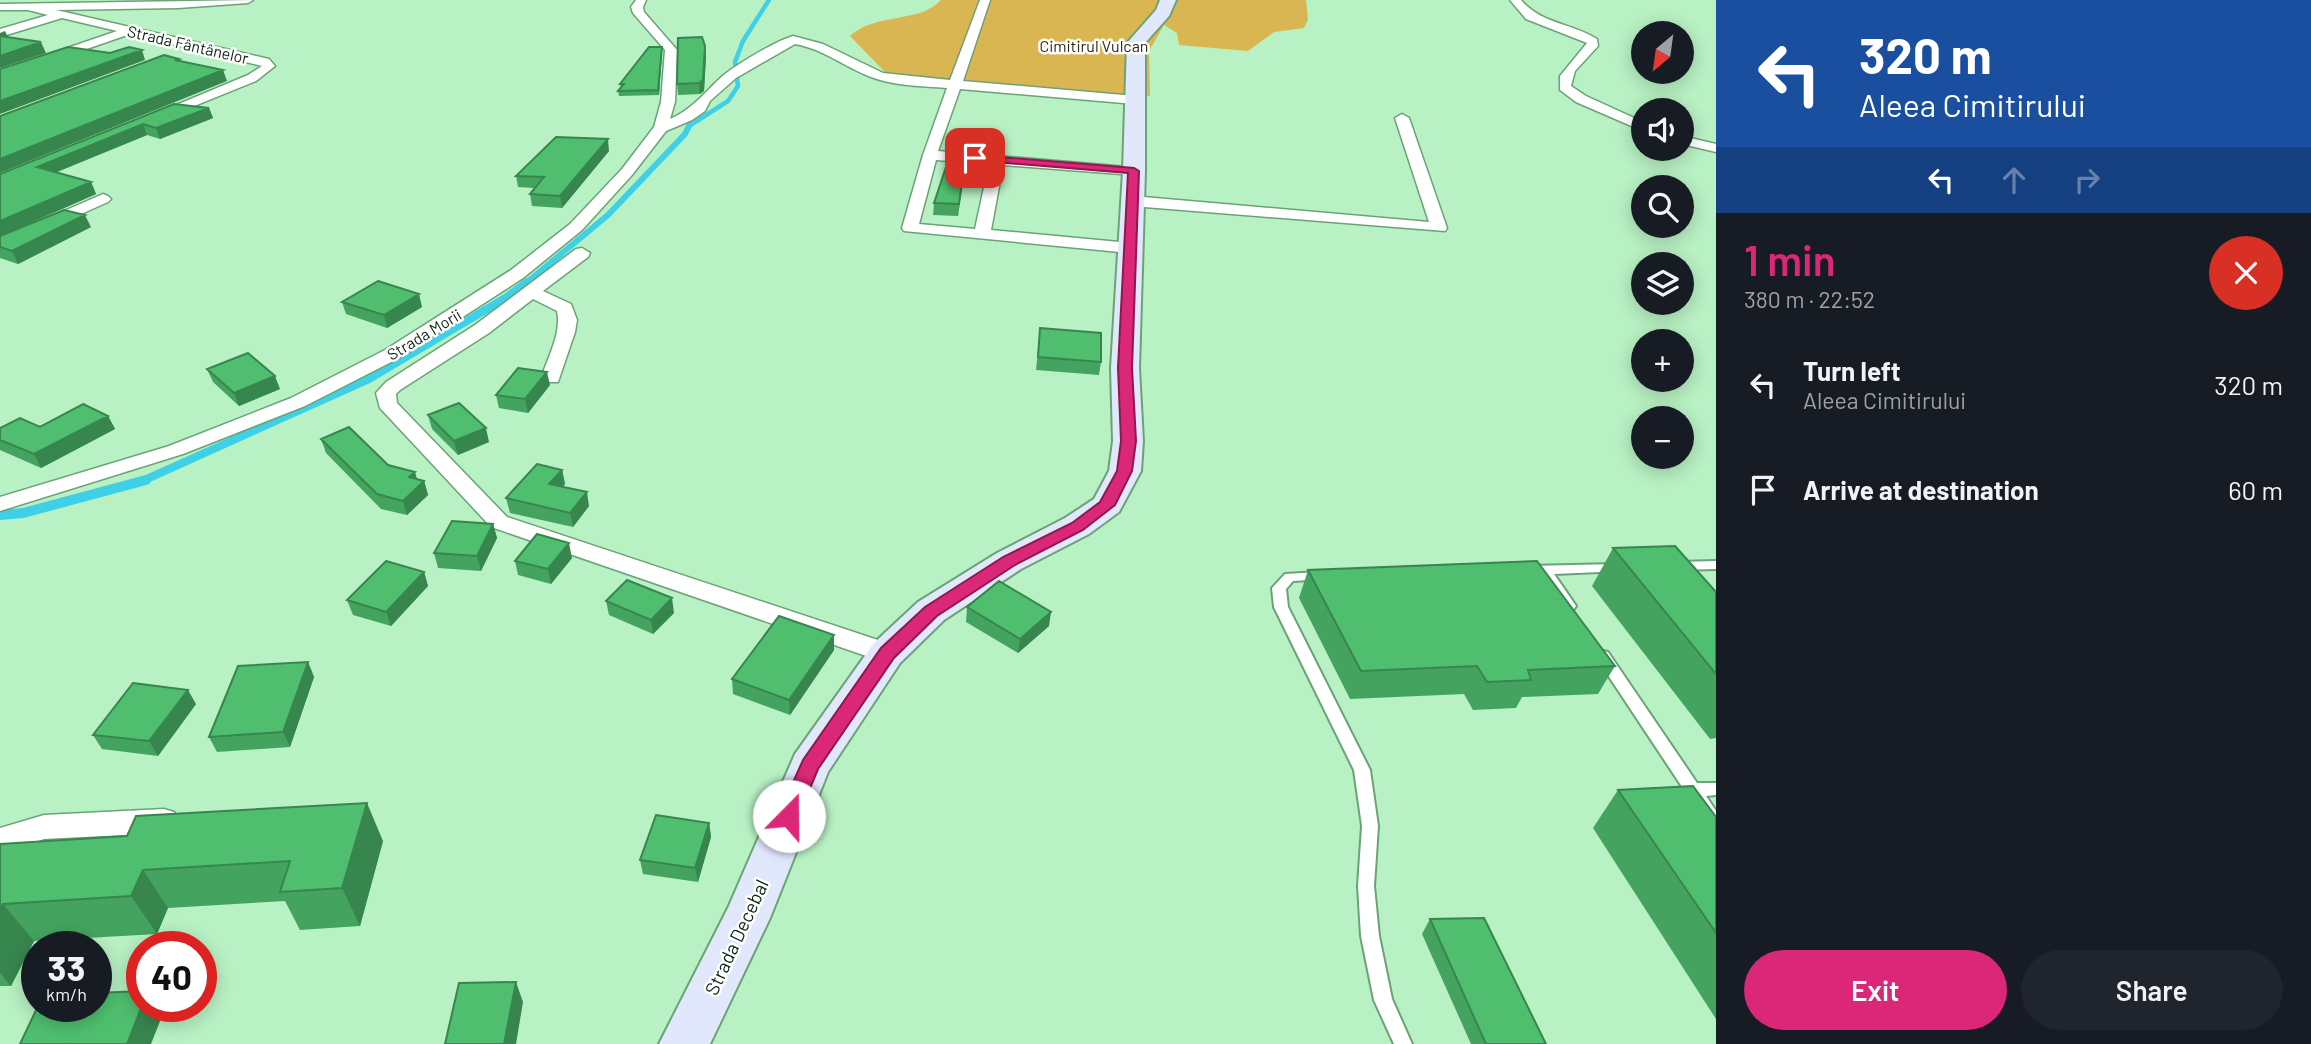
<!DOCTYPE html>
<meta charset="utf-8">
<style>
body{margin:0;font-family:Barlow,sans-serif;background:#20242c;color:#f1f3f6;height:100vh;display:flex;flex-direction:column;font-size:26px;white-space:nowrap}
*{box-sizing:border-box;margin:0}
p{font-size:23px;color:#9ea1a6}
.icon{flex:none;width:38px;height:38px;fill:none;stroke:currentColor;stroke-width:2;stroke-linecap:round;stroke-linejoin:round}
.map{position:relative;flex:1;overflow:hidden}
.panel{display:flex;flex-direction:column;background:#171b24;width:595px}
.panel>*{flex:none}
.hud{background:#1a4fa0;color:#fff;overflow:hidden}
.needle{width:46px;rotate:209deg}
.tools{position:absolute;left:1631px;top:21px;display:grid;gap:14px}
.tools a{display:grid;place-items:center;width:63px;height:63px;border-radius:50%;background:#171b24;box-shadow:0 4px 18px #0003;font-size:35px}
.speed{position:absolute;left:21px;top:931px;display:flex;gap:14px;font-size:35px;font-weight:700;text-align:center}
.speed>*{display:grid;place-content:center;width:91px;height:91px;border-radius:50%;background:#171b24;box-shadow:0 4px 18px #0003;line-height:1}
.speed small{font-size:18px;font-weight:400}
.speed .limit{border:10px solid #d22;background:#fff;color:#111}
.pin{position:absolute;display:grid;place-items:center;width:60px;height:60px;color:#fff;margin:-30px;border-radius:14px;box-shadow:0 4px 10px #0006}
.me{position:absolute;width:77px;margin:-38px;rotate:22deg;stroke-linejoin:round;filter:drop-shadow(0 0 5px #0008)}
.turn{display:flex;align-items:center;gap:24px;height:147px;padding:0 28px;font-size:32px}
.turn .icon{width:91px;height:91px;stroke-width:2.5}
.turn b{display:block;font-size:49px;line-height:60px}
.lanes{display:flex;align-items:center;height:66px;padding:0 28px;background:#0003;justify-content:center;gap:35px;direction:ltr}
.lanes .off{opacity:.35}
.round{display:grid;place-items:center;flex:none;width:74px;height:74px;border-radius:37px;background:#20242c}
.head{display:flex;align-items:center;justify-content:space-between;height:119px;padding:0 28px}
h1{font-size:42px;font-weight:600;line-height:52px;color:#db2777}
.cta{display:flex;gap:14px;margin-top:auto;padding:14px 28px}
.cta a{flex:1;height:80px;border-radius:42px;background:#db2777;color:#fff;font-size:28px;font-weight:600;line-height:80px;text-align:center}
.cta a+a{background:#20242c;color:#f1f3f6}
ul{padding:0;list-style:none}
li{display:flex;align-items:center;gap:21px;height:105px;padding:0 28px}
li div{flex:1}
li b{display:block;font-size:26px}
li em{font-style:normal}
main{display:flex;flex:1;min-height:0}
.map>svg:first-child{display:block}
</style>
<main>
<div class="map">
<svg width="1716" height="1044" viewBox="0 0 1716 1044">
<rect width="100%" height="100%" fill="#b8f1c3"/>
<path fill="#d9b651" d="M941 0H1306L1308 20 1304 28 1274 32 1248 51 1179 45 1177 33 1164 25 1149 51 1150 96 894 77 885 72 850 36C876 12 919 24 941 0Z"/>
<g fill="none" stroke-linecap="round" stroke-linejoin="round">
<path stroke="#3ed0e7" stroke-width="4.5" d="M689 126 728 101 738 86 735 62 743 41 769 0"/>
<path stroke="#3ed0e7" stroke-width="6" d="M525 284 608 215 685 134 690 124"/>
<path stroke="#3ed0e7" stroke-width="8" d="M140 482 369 379 507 297 527 282"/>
<path stroke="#3ed0e7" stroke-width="10" d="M0 515 23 513 146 480"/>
<defs>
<path id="lane" d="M1716 561V569L1678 570 1672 566 1678 562Z
M1618 564 1624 568 1623 571 1554 574 1576 606 1574 609H1564L1541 574H1527L1521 570 1527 566Z
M1320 572 1326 576 1325 579 1293 581 1286 589 1288 607 1370 770 1378 826 1374 886 1379 936 1392 999 1412 1044H1394L1374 1000 1361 936 1358 886 1362 826 1354 770 1274 607 1272 588 1285 574Z
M1603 651 1608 652 1697 783H1716V795L1706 796 1716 811V831L1710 829 1598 660 1596 656 1598 652Z"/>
<path id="street" d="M253 0 248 3 178 8 56 10 269 59 275 66 256 81 162 119H152L150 116 248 75 262 66 130 34 0 79V71L117 31 62 18 0 37V29L48 15 28 10H0V4Z
M636 0H646L643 7 644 12 677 50 675 102 670 119C694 109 706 90 725 74 741 62 774 42 793 36L823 44 883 73 950 80 980 0H990L963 81 1135 96 1142 100 1135 104 960 89 938 151 1139 168 1141 171 1139 174 1134 175 1003 165 991 230 1130 243 1138 248 1130 253 904 231 902 228 923 155 947 88C922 86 895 86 871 77 845 67 823 49 795 44L736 78 710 101 705 111 692 120 666 131 632 175 582 230 523 278 399 358 305 406 183 454 0 511V497L169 446 291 398 385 350 511 270 570 224 622 169 654 127 661 102 665 50 633 13 631 7ZM936 160 989 164 975 229 919 224Z
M1510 0H1521C1543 25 1570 22 1597 39L1598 46 1575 71 1571 86 1586 96 1643 122V131L1576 102 1560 90V76L1587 43 1526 19Z
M1402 114 1409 118 1447 228 1445 231 1132 206 1124 201 1132 196 1429 222 1395 118Z
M1682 136 1716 144V152L1682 144Z
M103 194 108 196 111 199 108 202 0 250V239Z
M582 248 590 253 588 257 543 291 571 304 577 320 575 332 558 382H544L541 378C548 357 562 332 557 311L533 299 489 333 400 390 396 394 397 403 507 517 896 646 900 653 896 660 887 662 878 660 491 527 380 408 376 393 386 382 475 325 576 249Z
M164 809 174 812 179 821 174 830 164 833 44 839 0 854V828L44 815Z"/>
<path id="secondary" d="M1160 0H1176L1169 16 1145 43V171L1139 368 1143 441 1141 471 1119 512 1089 534 1021 569 944 620 900 663 828 772 770 918 710 1044H659L728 908 795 754 874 643 918 602 997 553 1065 518 1094 499 1109 471 1113 441 1111 368 1123 171 1127 43 1156 10Z"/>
</defs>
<use href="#lane" stroke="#6ca277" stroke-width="4"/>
<use href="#street" stroke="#6ca277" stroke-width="3"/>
<use href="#secondary" stroke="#6ca277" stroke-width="4"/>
<use href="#lane" fill="#fff" fill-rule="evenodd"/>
<use href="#street" fill="#fff" fill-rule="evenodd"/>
<use href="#secondary" fill="#e1e8fc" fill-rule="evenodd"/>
</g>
<path fill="#44a45f" d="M705 46 706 56 704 91 700 94 678 95 677 84Z
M662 47 659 95 619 96 618 91 621 88 620 84Z
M174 104 209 108 213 118 160 139 147 135 57 172 91 182 96 194 10 232 91 227 18 264 0 258V174Z
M609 151 562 208 532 206 530 194 534 188 518 187 516 176Z
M966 153 958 216 933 215 934 203Z
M342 302 422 307 387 328 346 314Z
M1040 328 1101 362 1099 375 1036 370Z
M207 369 280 389 239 406 213 382Z
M550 385 528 413 499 408 496 395Z
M428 415 489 442 458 455 432 429Z
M108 416 115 429 41 468 0 450V428L40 427Z
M321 439 388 465 417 479 424 481 428 495 407 515 381 509 326 453Z
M562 470 565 484 562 487 589 506 573 527 510 513 506 498Z
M493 524 497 538 481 571 438 568 434 553Z
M1613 548 1716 592V738L1710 739 1592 586Z
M572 558 551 584 518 575 515 561Z
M1308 570 1615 666 1598 694 1522 697 1516 708 1473 710 1464 694 1350 699 1299 598Z
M424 572 428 586 391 626 353 615 347 600Z
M606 601 674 613 653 634 609 615Z
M967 607 1049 626 1018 653 966 622Z
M834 635V650L790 715 733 694 732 679Z
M308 662 314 677 290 747 217 752 209 737Z
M196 704 158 756 102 749 93 735Z
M1618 790 1716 817V1019L1593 828Z
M709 823 711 837 698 882 643 874 640 860Z
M383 841 360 926 300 930 285 901 168 908 157 934 34 941 11 986H0V844Z
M1430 919 1546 1044H1471L1422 934Z"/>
<path fill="#37864e" d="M5 31 10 41 0 45V33Z
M41 42 46 53 0 68V56Z
M705 46 706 56 704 91 700 94 699 83Z
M662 47V53L659 95 658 90Z
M142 50 145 60 0 114V101Z
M223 70 227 81 0 173V159Z
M209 108 213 118 160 139 156 128Z
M143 124 147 135 42 178 37 167Z
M608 139 609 151 562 208 560 196Z
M966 153 965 165 958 216 959 204Z
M91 182 96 194 0 236V221Z
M85 215 91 227 18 264 12 251Z
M419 294 422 307 387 328 384 315Z
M547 372 550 385 528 413 525 399Z
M275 376 280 389 239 406 234 393Z
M108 416 115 429 41 468 34 454Z
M486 428 489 442 458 455 454 441Z
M562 470 565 484 552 498 549 484Z
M415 472 419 486 424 481 428 495 407 515 403 501 409 477Z
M587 492 589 506 573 527 570 513Z
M493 524 497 538 481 571 477 556Z
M569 543 572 558 551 584 548 569Z
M424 572 428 586 391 626 386 612Z
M672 598 674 613 653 634 651 620Z
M1051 612 1049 626 1018 653 1020 639Z
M834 635V650L790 715 789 700Z
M308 662 314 677 290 747 283 732Z
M188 690 196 704 158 756 149 741Z
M367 803 383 841 360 926 342 888Z
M709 823 711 837 698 882 695 868Z
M143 870 168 908 157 934 131 896Z
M3 904 34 941 11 986 0 973V909Z
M516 982 523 1002 516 1044H504Z
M142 1006H161L164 1011 151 1044H127Z"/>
<path fill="#4fbf6f" stroke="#37864e" stroke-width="2" d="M0 36 41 42 0 56Z
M702 37 705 46 703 80 699 83 677 84 678 38Z
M68 47 110 53 129 47 142 50 0 101V69Z
M649 47H662L658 90 618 91 624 84H620Z
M164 55 179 59 175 60 223 70 0 159V116Z
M174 104 209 108 156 128 143 124 37 167 91 182 0 221V174Z
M556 137 608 139 560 196 530 194 544 177 516 176Z
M951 152 966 153 959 204 934 203Z
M64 210 85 215 12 251 0 247V236Z
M378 281 419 294 384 315 342 302Z
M1040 328 1101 333V362L1038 357Z
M248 353 275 376 234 393 207 369Z
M518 368 547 372 525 399 496 395Z
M459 403 486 428 454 441 428 415Z
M83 404 108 416 34 454 0 440V428L20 418 40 427Z
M349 427 388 465 415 472 409 477 424 481 403 501 377 494 321 439Z
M537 464 562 470 549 484 587 492 570 513 506 498Z
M452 521 493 524 477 556 434 553Z
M537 534 569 543 548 569 515 561Z
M1675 546 1716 592V674L1613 548Z
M386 561 424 572 386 612 347 600Z
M1537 561 1615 666 1528 670 1531 680 1487 682 1477 666 1361 671 1308 570Z
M627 580 672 598 651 620 606 601Z
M999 581 1051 612 1020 639 967 607Z
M779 616 834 635 789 700 732 679Z
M308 662 283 732 209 737 238 666Z
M133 683 188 690 149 741 93 735Z
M1693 786 1716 817V933L1618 790Z
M367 803 342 888 280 892 290 861 143 870 131 896 3 904 0 909V844L127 836 136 816Z
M656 815 709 823 695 868 640 860Z
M1484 918 1546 1044H1486L1430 919Z
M516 982 504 1044H445L459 983Z
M142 991V1006L127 1044H20L38 1006H96V993Z"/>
<path fill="#db2777" stroke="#8e194d" stroke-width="2" d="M975 155 1134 168 1139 171 1132 368 1136 441 1132 471 1115 505 1083 530 1015 565 937 616 894 658 818 769 796 822 789 825 781 822 778 816 803 760 881 648 925 607 1003 557 1072 523 1100 502 1117 471 1121 441 1118 368 1128 173 971 160 970 158Z"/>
<g text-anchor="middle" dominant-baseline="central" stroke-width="5" stroke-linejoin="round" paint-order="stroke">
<g font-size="16" fill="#0d2413" stroke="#fff">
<text transform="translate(188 44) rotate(13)">Strada Fântânelor</text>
<text transform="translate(424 334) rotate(-31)">Strada Morii</text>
</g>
<g font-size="16" fill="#302813" stroke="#fff">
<text x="1094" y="45">Cimitirul Vulcan</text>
</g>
<g font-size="19" fill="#0d2413" stroke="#fff">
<text transform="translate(736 937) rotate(-65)">Strada Decebal</text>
</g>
</g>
</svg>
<div class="tools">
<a><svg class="needle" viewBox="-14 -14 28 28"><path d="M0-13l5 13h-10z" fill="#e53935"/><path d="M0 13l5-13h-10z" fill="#9ea1a6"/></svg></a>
<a><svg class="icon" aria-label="sound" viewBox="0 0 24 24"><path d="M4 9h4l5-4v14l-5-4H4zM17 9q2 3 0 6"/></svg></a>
<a><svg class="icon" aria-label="search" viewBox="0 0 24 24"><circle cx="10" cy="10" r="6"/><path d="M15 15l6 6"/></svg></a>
<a><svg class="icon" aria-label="layers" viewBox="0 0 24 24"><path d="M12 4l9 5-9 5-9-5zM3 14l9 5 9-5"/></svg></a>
<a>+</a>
<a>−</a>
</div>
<div class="speed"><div>33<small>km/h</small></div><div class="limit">40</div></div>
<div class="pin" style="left:975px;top:158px;background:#d93025"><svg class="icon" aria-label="arrive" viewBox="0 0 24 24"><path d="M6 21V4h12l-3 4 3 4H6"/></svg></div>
<svg class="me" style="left:789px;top:816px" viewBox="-20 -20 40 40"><circle r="19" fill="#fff"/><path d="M0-13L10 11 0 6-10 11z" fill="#db2777"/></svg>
</div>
<section class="panel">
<div class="hud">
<div class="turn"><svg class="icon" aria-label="left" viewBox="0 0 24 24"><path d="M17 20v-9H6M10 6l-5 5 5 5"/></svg><div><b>320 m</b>Aleea Cimitirului</div></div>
<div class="lanes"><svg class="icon" aria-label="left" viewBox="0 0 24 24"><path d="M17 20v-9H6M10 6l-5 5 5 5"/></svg><svg class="icon off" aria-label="ahead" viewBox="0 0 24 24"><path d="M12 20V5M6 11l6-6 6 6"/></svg><svg class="icon off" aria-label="right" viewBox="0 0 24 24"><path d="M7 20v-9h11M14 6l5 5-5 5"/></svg></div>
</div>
<div class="head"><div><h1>1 min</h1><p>380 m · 22:52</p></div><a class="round" style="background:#d93025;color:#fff"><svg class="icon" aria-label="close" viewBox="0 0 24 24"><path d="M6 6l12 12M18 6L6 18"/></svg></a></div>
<ul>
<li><svg class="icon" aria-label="left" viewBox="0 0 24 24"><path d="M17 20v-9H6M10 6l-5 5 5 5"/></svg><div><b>Turn left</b><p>Aleea Cimitirului</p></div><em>320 m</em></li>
<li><svg class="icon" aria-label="arrive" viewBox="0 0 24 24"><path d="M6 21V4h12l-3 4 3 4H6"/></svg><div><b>Arrive at destination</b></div><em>60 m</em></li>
</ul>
<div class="cta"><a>Exit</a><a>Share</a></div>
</section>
</main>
